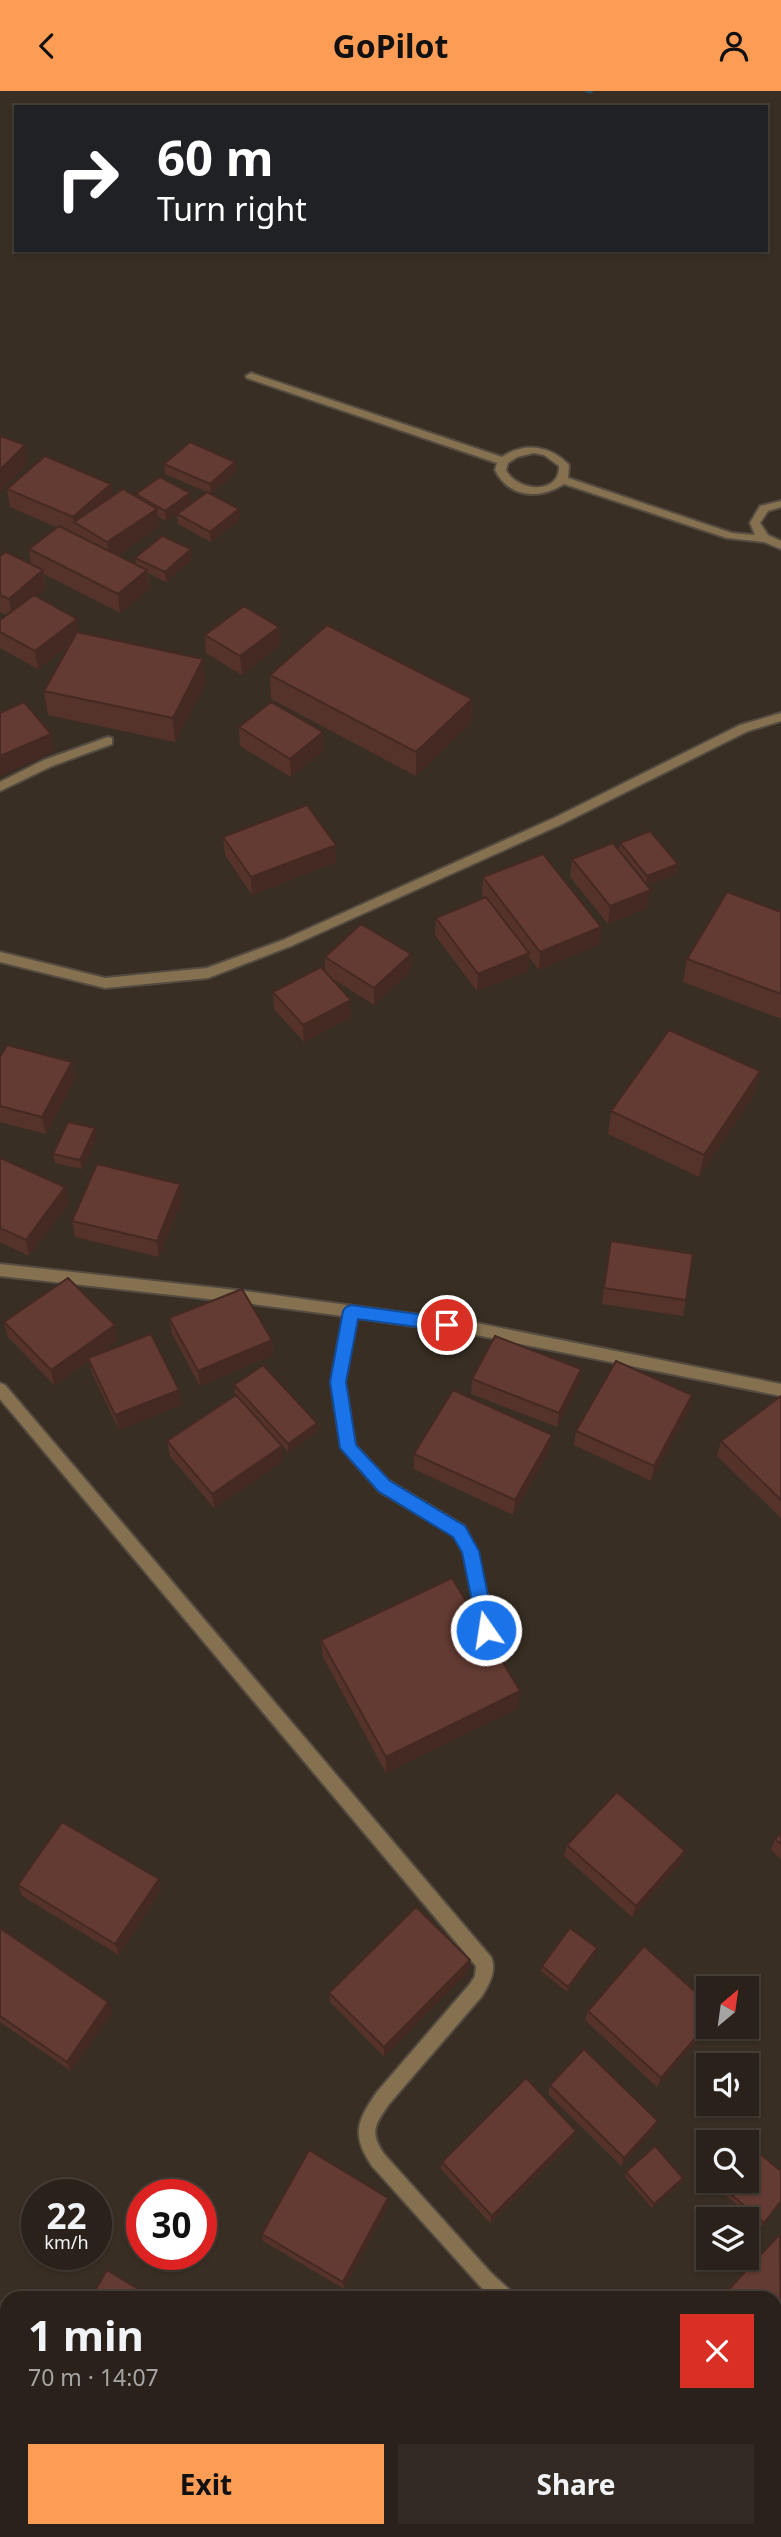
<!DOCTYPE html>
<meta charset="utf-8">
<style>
body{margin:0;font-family:"Noto Sans",sans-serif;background:#322a23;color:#f1f3f6;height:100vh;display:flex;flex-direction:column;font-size:26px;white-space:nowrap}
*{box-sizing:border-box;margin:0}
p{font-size:23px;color:#a5a4a2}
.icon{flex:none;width:38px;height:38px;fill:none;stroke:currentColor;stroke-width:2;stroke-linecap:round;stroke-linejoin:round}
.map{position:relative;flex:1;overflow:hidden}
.sheet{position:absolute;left:0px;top:2200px;width:782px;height:247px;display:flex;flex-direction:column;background:#2a221a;border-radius:21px 21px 0 0;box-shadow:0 2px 5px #0004,0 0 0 2px #463f39}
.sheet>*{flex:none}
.hud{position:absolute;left:14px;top:14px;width:754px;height:147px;border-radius:0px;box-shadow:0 2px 5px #0004,0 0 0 2px #463f39;background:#202124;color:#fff;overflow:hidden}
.needle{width:46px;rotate:29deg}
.fabs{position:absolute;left:696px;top:1885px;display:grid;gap:14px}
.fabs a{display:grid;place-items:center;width:63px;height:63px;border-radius:0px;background:#2a221a;box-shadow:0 2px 5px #0004,0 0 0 2px #463f39;font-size:35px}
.speed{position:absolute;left:21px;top:2088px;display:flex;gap:14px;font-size:35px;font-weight:700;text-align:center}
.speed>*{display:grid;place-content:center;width:91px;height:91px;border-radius:50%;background:#2a221a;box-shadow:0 2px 5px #0004,0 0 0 2px #463f39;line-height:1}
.speed small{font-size:18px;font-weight:400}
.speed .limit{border:10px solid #d22;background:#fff;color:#111}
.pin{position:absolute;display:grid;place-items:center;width:60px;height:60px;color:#fff;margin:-30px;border:4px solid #fff;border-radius:50%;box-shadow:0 2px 7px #0007}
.me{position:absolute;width:77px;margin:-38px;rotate:347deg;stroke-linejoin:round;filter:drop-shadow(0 0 5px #0008)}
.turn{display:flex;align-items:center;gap:24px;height:147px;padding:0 28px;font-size:32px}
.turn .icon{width:91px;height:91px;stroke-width:2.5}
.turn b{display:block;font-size:49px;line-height:60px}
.round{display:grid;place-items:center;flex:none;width:74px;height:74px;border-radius:0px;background:#322a23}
.headline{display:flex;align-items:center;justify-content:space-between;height:119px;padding:0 28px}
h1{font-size:42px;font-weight:700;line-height:52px}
.button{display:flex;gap:14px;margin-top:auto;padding:14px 28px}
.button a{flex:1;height:80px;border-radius:0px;background:#fd9d55;color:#111;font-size:28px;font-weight:700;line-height:80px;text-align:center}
.button a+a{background:#322a23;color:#f1f3f6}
header{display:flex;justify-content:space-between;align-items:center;height:91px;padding:0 28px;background:#fd9d55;color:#111;font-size:32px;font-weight:700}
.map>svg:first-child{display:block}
</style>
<header><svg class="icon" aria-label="back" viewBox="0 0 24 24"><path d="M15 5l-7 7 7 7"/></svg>GoPilot<svg class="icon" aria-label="person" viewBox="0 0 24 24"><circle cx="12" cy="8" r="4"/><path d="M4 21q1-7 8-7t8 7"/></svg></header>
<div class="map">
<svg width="781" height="2446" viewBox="0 0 781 2446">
<rect width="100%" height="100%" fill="#382e23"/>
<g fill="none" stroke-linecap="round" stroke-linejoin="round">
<path fill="#214d61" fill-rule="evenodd" d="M583 0H594L590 3Z"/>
<defs>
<path id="minor" d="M251 282 502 366C525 350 551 355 569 374L568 387 732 442 755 444 750 432 760 415 781 410V416L768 420 760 432 768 444 781 450V458L764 451 727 447 564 393C539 409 509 407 495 379L497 372 247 287 246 285ZM534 362 544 364 559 375C560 405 516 400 506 379L508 372 517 366Z
M781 622V630L748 640 562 733 291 855 208 887 105 897 0 871V861L105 887 207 877 283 849 554 727 740 634Z
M108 646 112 647V653L52 675 0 700V691L44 669Z
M0 1173 245 1200 471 1231 781 1293V1305L471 1243 357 1227 345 1291 355 1354 389 1390 464 1435 477 1460 495 1539 492 1544 487 1546 482 1544 479 1539 463 1461 454 1445 379 1400 341 1357 331 1291 343 1225 245 1212 0 1185Z
M0 1292 5 1294 491 1866C497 1880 489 1893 482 1905L389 2013C375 2033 369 2041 384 2063L492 2183 512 2201 515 2207H492L480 2195 372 2075C351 2044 357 2030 377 2001L470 1893 475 1885 476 1875 0 1308Z
M728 2440H750L753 2446H731Z"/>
</defs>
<use href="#minor" stroke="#544b41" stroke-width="4"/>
<use href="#minor" fill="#857150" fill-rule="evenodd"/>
</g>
<path fill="#55332b" d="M235 371 236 381 211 403 240 428 211 451 178 433 177 423 207 401 165 383 164 373Z
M7 398 112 405H136V403L191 412 166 430 157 425 159 436 118 464 136 473 135 467 192 468 166 491 148 482 150 497 120 522 44 483 46 498 37 505 79 542 206 592 175 651 48 624 44 600 69 555 38 578 0 557V529L6 524 0 521V465L31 473 29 458 56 436 10 416Z
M279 536 280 554 242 584 206 562 205 544Z
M270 584 472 608 471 632 416 685 271 608Z
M239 636 323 641V660L291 686 240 655Z
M223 746 336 771 252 804 225 764Z
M620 752 678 773 676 783 647 794 648 816 608 833 570 786 572 768 619 760Z
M483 786 601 836 599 853 539 879 529 866 528 880 477 900 435 844 436 827 484 807 482 804Z
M781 821V928L683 891 687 868Z
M411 863 410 881 374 914 330 886 351 909V926L304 951 274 918 273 901 325 881V866Z
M0 966 72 971 75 988 46 1043 0 1031Z
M760 980 755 1002 699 1086 608 1043 611 1020Z
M95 1037 97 1046 82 1078 55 1072 53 1063Z
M0 1067 69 1112 29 1165 0 1151Z
M182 1109 159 1166 75 1146 72 1130Z
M604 1197 686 1209 683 1225 602 1213Z
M169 1227 272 1249 273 1264 200 1295 172 1243Z
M4 1231 118 1249 98 1263 179 1299 181 1314 119 1339 92 1282 89 1270 54 1294 8 1246Z
M581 1278 579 1293 557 1336 471 1303 472 1288Z
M234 1294 318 1340 288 1361 235 1302Z
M692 1304 689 1319 651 1390 574 1354 576 1340Z
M781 1305V1427L717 1365 721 1350Z
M167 1350 283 1370 214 1417 170 1365Z
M550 1358 513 1424 414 1378V1363Z
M321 1549 518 1617 386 1682 323 1566Z
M781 1742V1768L771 1759 775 1748Z
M567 1754 681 1771 632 1826 564 1765Z
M159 1788 161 1799 119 1864 22 1805 18 1794Z
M0 1837 112 1921 71 1980 0 1931Z
M595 1863 567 1901 541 1880 542 1875Z
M470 1869 469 1879 384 1966 330 1911 329 1902Z
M709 1913 657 1996 585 1929 588 1920Z
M550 1994 658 2030 654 2038 621 2075 548 2003Z
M573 2049 490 2132 441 2078 442 2071Z
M709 2072V2090L701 2083Z
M626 2081 683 2087 681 2092 652 2117 625 2086Z
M709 2090H747L781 2110 762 2135Z
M388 2114 344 2198 263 2150 262 2143Z"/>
<path fill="#452923" d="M25 354 28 373 0 401V379Z
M235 371 236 381 211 403 210 393Z
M111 393 113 412 74 431 73 426Z
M190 402 191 412 166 430 165 420Z
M157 418 159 436 110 470 107 451Z
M239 418 240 428 211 451 210 441Z
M191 458 192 468 166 491 165 481Z
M43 479 46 498 12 527 9 508Z
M147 479 150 497 120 522 118 503Z
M77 528 80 546 38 578 35 560Z
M279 536 280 554 242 584 240 565Z
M203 568 206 592 175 651 173 627Z
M472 608 471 632 416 685V661Z
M323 641V660L291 686 290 668Z
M51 643 54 661 0 685V665Z
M336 754V771L252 804 251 786Z
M678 773 676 783 646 794 647 785Z
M651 799 648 816 608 833 610 815Z
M601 836 599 853 539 879 540 861Z
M529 862 528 880 477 900 478 883Z
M411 863 410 881 374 914V897Z
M351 909V926L304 951 303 934Z
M72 971 75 988 46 1043 42 1026Z
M760 980 755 1002 699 1086 704 1064Z
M95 1037 97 1046 82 1078 80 1069Z
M180 1093 182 1109 159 1166 157 1150Z
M65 1096 69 1112 29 1165 26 1149Z
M115 1234 118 1249 54 1294 51 1279Z
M272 1249 273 1264 200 1295 198 1280Z
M581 1278 579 1293 557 1336 559 1322Z
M179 1299 181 1314 119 1339 115 1324Z
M692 1304 689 1319 651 1390 654 1375Z
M317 1332 318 1340 288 1361V1353Z
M552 1344 550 1358 513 1424 515 1409Z
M282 1355 283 1370 214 1417 212 1403Z
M520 1600 518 1617 386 1682V1666Z
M685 1760 681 1771 632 1826 636 1815Z
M159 1788 161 1799 119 1864 115 1853Z
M597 1857 595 1863 567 1901 568 1896Z
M470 1869 469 1879 384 1966V1956Z
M108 1911 112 1921 71 1980 67 1971Z
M709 1931V1936L657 1996 661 1987Z
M658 2030 654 2038 621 2075 624 2067Z
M576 2040 573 2049 490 2132 492 2125Z
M683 2087 681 2092 652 2117 654 2113Z
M388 2107V2114L344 2198 343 2191Z
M208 2440H214L208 2446H202Z"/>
<path fill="#633b32" stroke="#452923" stroke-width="2" d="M0 345 25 354 0 379Z
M190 351 235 371 210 393 164 373Z
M45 365 111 393 73 426 7 398Z
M160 386 190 402 165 420 136 403Z
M123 398 157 418 107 451 74 431Z
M207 401 239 418 210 441 177 423Z
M59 435 147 479 118 503 29 458Z
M162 445 191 458 165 481 135 467Z
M6 461 43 479 9 508 0 504V465Z
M34 504 77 528 35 560 0 541V529Z
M244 515 279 536 240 565 205 544Z
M327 534 472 608 416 661 270 584Z
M77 541 203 568 173 627 44 600Z
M24 611 51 643 0 665V622Z
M271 611 323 641 290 668 239 636Z
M307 714 336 754 251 786 223 746Z
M650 740 678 773 647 785 620 752Z
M613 752 651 799 610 815 572 768Z
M543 763 601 836 540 861 483 786Z
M727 801 781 821V903L687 868Z
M486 806 529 862 478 883 436 827Z
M361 833 411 863 374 897 325 866Z
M321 876 351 909 303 934 273 901Z
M669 939 760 980 704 1064 611 1020Z
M7 954 72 971 42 1026 0 1015V966Z
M68 1031 95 1037 80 1069 53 1063Z
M0 1067 65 1096 26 1149 0 1137Z
M97 1073 180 1093 157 1150 72 1130Z
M611 1150 693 1163 686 1209 604 1197Z
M68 1187 115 1234 51 1279 4 1231Z
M242 1198 272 1249 198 1280 169 1227Z
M151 1243 179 1299 115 1324 88 1267Z
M495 1245 581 1278 559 1322 472 1288Z
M616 1270 692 1304 654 1375 576 1340Z
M263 1274 317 1332 288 1353 234 1294Z
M453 1299 552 1344 515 1409 414 1363Z
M236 1304 282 1355 212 1403 167 1350Z
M781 1305V1409L721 1350Z
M452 1487 520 1600 386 1666 321 1549Z
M617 1701 685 1760 636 1815 567 1754Z
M62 1731 159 1788 115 1853 18 1794Z
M781 1742V1753L775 1748Z
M416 1816 470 1869 384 1956 329 1902Z
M0 1837 108 1911 67 1971 0 1925Z
M570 1837 597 1857 568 1896 542 1875Z
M644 1855 709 1913V1931L661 1987 588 1920Z
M584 1958 658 2030 624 2067 550 1994Z
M526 1987 576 2040 492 2125 442 2071Z
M733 2039 747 2051H724Z
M747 2052 781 2080V2110L764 2132 716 2090H747Z
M655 2055 683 2087 654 2113 626 2081Z
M309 2059 388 2107 343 2191 262 2143Z
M709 2072V2083L703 2079Z
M780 2143 781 2265 775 2272V2207H721Z
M107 2179 153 2207H91Z
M444 2200 453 2207H439Z
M54 2440H62L68 2446H48Z
M120 2440H208L202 2446H125Z
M437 2440H499L505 2446H432Z"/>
<path fill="#1a73e8" stroke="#114b97" stroke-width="2" d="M351 1214 447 1227 452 1229 455 1234 452 1238 447 1240 358 1228 346 1291 356 1354 390 1390 465 1435 479 1460 495 1539 493 1545 486 1547 480 1545 478 1539 462 1461 453 1446 378 1400 340 1357 330 1291 343 1220 346 1216Z"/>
</svg>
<div class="fabs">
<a><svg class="needle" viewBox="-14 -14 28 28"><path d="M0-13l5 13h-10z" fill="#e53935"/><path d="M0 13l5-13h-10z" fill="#a5a4a2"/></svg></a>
<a><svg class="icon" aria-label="sound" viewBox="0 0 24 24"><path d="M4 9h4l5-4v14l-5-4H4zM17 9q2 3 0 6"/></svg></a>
<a><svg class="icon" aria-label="search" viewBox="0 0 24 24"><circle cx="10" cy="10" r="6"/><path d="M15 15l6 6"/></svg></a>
<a><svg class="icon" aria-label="layers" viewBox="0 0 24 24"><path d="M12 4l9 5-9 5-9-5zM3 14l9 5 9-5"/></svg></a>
</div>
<div class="speed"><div>22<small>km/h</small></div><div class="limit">30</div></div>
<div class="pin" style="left:447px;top:1234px;background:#d93025"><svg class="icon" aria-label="arrive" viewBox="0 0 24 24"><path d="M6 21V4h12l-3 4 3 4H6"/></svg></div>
<svg class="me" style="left:486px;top:1539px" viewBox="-20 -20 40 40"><circle r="17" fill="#1a73e8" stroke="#fff" stroke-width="3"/><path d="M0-11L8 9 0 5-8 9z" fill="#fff"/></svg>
<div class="hud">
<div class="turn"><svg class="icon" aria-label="right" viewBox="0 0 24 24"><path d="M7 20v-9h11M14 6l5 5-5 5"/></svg><div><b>60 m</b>Turn right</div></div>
</div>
<section class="sheet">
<div class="headline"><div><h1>1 min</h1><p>70 m · 14:07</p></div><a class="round" style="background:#d93025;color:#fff"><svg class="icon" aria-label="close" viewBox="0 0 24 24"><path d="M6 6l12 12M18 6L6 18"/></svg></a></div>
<div class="button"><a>Exit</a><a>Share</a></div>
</section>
</div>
